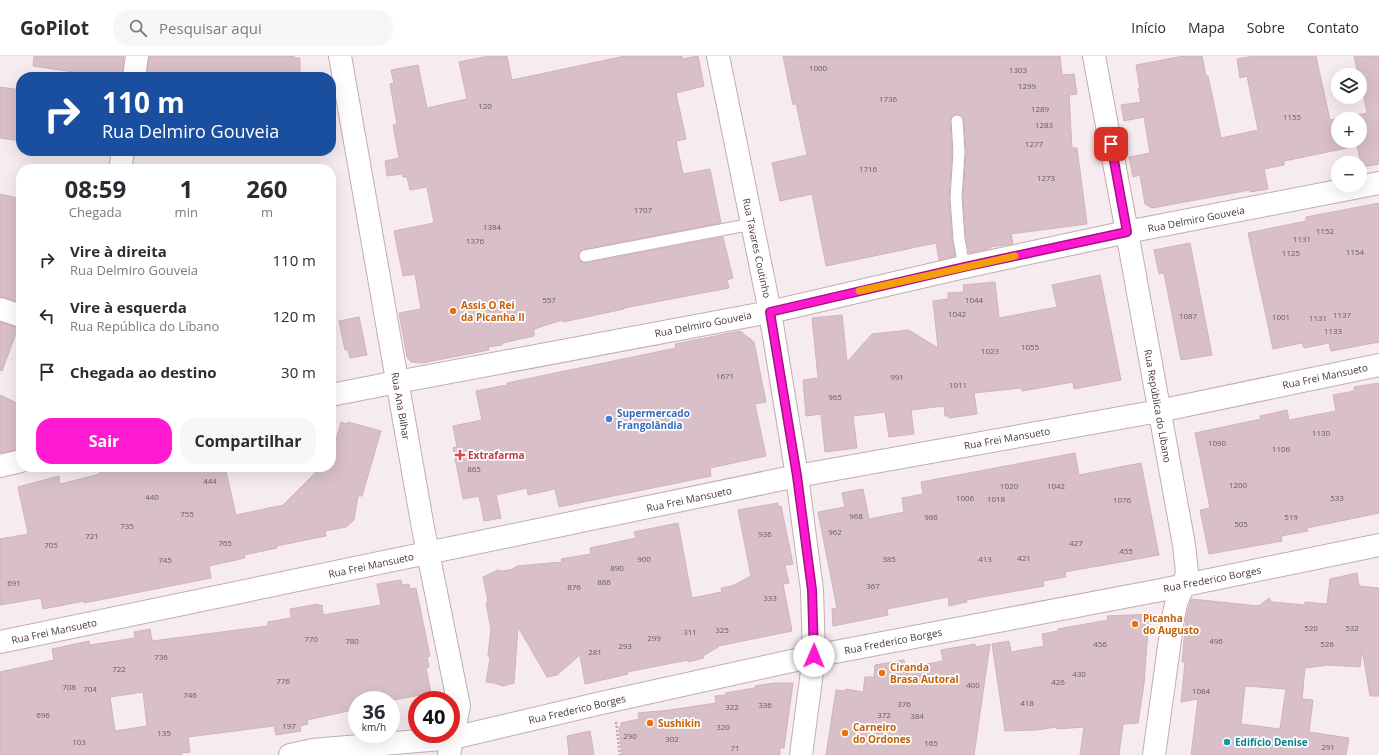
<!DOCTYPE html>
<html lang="pt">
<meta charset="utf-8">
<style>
body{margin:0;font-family:"Open Sans",sans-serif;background:#f7f7f7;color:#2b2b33;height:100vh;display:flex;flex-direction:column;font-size:15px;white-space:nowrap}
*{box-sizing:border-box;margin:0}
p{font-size:13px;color:#7c7c81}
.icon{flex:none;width:22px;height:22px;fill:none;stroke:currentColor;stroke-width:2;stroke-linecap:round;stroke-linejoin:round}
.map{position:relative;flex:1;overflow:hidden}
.details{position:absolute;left:16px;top:108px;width:320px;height:308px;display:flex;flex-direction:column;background:#fff;border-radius:16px;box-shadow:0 4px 16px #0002}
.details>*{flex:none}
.guide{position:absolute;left:16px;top:16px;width:320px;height:84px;border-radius:16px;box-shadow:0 4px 16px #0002;background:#1a4fa0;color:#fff;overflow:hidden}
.tools{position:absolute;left:1331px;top:12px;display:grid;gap:8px}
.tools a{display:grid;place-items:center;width:36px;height:36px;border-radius:50%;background:#fff;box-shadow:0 4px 16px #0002;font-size:20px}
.speed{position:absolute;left:348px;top:635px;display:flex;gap:8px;font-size:20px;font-weight:700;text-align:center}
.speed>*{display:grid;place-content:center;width:52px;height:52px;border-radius:50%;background:#fff;box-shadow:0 4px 16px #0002;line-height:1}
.speed small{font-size:10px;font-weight:400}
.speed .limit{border:6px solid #d22;background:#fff;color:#111}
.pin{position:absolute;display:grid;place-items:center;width:34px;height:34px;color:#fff;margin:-17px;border-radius:8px;box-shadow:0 2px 6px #0006}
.me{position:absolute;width:44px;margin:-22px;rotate:1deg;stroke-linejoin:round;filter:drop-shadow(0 0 3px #0008)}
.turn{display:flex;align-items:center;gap:14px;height:84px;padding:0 20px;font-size:18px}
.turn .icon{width:52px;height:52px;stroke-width:2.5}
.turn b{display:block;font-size:28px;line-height:34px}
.eta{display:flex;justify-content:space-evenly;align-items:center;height:68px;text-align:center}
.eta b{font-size:24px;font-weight:700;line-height:28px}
.cta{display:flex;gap:8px;margin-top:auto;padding:8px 20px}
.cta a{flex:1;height:46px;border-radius:16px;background:#ff19d0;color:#fff;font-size:16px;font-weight:700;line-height:46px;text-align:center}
.cta a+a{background:#f7f7f7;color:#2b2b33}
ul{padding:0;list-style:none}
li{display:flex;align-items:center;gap:12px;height:56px;padding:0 20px}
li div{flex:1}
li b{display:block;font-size:15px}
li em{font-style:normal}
header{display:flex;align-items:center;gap:24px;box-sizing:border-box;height:56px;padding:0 20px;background:#fff;border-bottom:1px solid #e1e1e2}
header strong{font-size:19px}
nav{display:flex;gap:22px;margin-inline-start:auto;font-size:14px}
.search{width:280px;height:36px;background:#f7f7f7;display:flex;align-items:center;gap:10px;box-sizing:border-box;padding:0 14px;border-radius:16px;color:#7c7c81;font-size:15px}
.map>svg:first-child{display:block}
</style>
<header>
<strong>GoPilot</strong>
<div class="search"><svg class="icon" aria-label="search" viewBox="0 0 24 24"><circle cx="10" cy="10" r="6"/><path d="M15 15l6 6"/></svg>Pesquisar aqui</div>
<nav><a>Início</a><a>Mapa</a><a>Sobre</a><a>Contato</a></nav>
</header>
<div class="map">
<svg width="1379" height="699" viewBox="0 0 1379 699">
<rect width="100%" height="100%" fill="#f6ebee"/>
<path fill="#d9bfc8" stroke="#d4b2bd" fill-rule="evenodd" d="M34 0H124L122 21H107L33 10Z
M149 0H294L295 2H300V21H230V19L186 21H147Z
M488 0H507L512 24 625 0H682V3L698 0 704 30 676 37 686 83 676 85 683 118 710 113 721 167 584 193 580 195 578 201 580 205 586 207 723 181 733 222 727 224 729 232 624 252V253L563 266 562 264 534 273V280L502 287V289L488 291 489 294 422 307 411 306 407 301 399 257 421 253 415 218 403 220 394 175 434 167 427 131 410 134 407 121H403L402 118 387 120 385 105 399 102 393 69 397 68 390 28 394 27 391 14 418 9 427 52 467 43 459 6Z
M783 0H1060L1062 19 1074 18 1077 38 1069 39 1072 92H1077L1087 168 1011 178 1013 188 990 191 991 192 969 197 966 182 963 142 966 96 964 65 960 59 956 58 953 59 950 65 952 96 949 142 952 184 955 200 939 204 936 187 826 210 812 138 780 145 772 107 807 99 796 47 793 49Z
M1184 0H1202L1206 20H1208L1213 43 1221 82 1258 74 1247 20 1240 22 1237 3 1254 0H1316L1330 64 1367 57 1361 26H1360V19H1358L1354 0H1379V108L1362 111 1357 90 1284 105V109L1264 113 1268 133 1250 136V134L1152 152 1145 148 1140 119 1133 121 1129 101 1150 97 1144 61 1124 65 1121 49 1141 46 1138 33H1140L1136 9ZM1338 63H1360V85H1338Z
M0 31 21 34V85L0 82Z
M0 138 21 143V247L0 241Z
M1379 147V286L1331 295 1329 287 1304 292 1302 287 1273 293 1248 177 1306 165V161Z
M1190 187 1212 299 1181 304 1164 217 1159 218 1154 194Z
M1100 219 1121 324 1074 333 1073 326 1022 335V332L974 337 977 358 949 362V360H945L944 350 911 354 914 378 889 381 885 356 853 360 857 392 825 396 821 358 806 360 803 324 818 322 812 262 842 259 847 306 872 278 909 274 938 292 933 245 948 243V237L964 236 963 229 995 226 999 262 1057 251 1052 229Z
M359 261 367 299 350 302 348 294H345L339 265Z
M0 266 18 272 2 315 0 314Z
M740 275 754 286 766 346 755 348 766 400 710 412 711 420 559 451 555 433 528 439 527 432 496 439 501 462 484 465 479 440 463 443 453 392 457 391 453 370 482 364 476 335 507 329V327L676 292 675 288Z
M1379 327V457L1307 472 1308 475 1281 480 1282 485 1209 498 1200 454 1210 452 1195 377 1261 363 1260 360 1287 354 1289 364 1336 355 1333 339 1354 335V331Z
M0 339 21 349V393L0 397Z
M341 366 347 368 348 366 381 375 362 440H358L354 464 346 471 325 475 326 480 276 490 277 492 244 499 245 502 209 510 211 522 84 547V545L43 553 41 542 0 549V483L28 478 18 431 59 420 60 428 100 418 98 411H225L236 459 283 449 321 411H331V401Z
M1075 397 1079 419 1141 407 1159 499 1065 516 1066 521 1043 525 1044 530 966 544 967 546 949 550 948 541 887 553 888 559 833 570 832 553 837 552 818 456 845 451 842 437 863 433 869 463 904 456 902 442 923 438 921 426Z
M778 447V451L781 450 793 508 785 509 789 527 783 528 792 575 718 590V591L703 600 704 602 688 606V604L627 616 628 618 585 628 580 599 557 619 547 621 518 571 514 627 503 630 494 627 486 626 490 603 488 599 491 573 486 547 488 545 483 521 498 514 503 515 513 513 517 510 562 506 561 503 591 498 590 492 636 482 634 476 678 467 692 542 722 536 721 532 732 530 751 520 738 454Z
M1357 517 1359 530 1379 532V640H1370L1362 593 1360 611 1328 609 1305 612 1302 643 1313 644 1309 676 1349 682 1346 699H1191L1198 643 1181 646 1185 606H1182L1186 562 1191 543 1259 550 1269 542 1272 546 1305 549V546L1327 548 1330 523ZM1245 630 1286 633 1280 673 1241 668Z
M401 524 402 529 409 528 410 533 416 532 430 600 427 601 429 611 426 612 431 637 394 644H357V653L307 664 308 668 300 670 301 675 276 679 274 670 188 681 190 696 182 697V699H0V616L54 604 52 593 89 585 90 589 135 582 134 576 150 573 152 585 268 570V566L291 562 290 553 318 548V550L322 549 323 559 381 549 377 528ZM143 636 147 670 115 675 110 641Z
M1152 558 1148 574 1144 628 1138 667 1123 668 1119 699H1080L1084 671 1057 673 1056 671 1037 674 1005 675 992 588 1009 585 1011 596 1044 590 1042 578 1058 575V573L1108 564 1107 560Z
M975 588V591L990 588 974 699H826L836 634 845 635 846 633 863 636 865 621H874L875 609 904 604 905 612 943 605 941 594Z
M774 627H793L784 692H780V699H622L619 671H621V667L639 663 638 657 670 654 716 647 715 640 726 639 725 637 755 632V630Z
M590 675 594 699H569L567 680Z"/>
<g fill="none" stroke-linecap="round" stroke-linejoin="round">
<defs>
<path id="service" d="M957 65 959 96 956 142 959 183 964 211
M585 200 752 168"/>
<path id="minor" d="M340 0 423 472 459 650 449 699
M1094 0 1127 176 1184 489 1187 516 1184 529 1177 544 1173 562 1154 699
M134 21 137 0
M120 113 123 95
M0 253 21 260
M331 339 397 326 770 256 964 211 1127 176 1379 127
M0 410 21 405
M0 586 797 420 1159 355 1379 309
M290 699 313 694 453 682 597 648 814 600 1161 534 1379 489"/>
<path id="tertiary" d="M718 0 770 256 797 420 812 534 814 600 801 699"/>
</defs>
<use href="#service" stroke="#c3acb3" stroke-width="13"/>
<use href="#minor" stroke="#c3acb3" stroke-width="24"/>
<use href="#tertiary" stroke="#c3acb3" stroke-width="24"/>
<path stroke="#c59da9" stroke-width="2.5" stroke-dasharray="2 2" stroke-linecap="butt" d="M616 666 620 699"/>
<use href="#service" stroke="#fff" stroke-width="11"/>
<use href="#minor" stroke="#fff" stroke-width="22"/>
<use href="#tertiary" stroke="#fff" stroke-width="22"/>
</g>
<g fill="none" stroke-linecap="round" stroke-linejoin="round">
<defs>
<path id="route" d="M814 600 812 534 797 420 770 256 964 211 1127 176 1111 88"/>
</defs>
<use href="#route" stroke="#a61087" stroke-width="10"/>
<use href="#route" stroke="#ff19d0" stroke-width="7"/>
<path stroke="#f59e0b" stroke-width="7" d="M859 235 1015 200"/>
</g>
<g fill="#e8710a" stroke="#fff" stroke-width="1.5">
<circle cx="453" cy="255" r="4"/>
<circle cx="1135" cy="568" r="4"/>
<circle cx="882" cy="617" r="4"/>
<circle cx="650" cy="667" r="4"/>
<circle cx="845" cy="677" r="4"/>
</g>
<circle fill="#3f7fe0" stroke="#fff" stroke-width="1.5" cx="609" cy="363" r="4"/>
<path fill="#e0444e" stroke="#fff" stroke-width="1.5" d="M458 393h4v4h4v4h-4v4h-4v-4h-4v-4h4z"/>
<circle fill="#0f9aa8" stroke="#fff" stroke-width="1.5" cx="1227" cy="686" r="4"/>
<g text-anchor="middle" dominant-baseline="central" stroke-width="3.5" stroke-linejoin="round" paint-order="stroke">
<g font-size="8" fill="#6e5a60">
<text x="818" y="11">1000</text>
<text x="1018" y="13">1303</text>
<text x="1027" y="29">1299</text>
<text x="888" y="42">1736</text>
<text x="485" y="49">120</text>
<text x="1040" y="52">1289</text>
<text x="1292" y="60">1155</text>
<text x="1044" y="68">1283</text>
<text x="1034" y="87">1277</text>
<text x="868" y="112">1716</text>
<text x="1046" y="121">1273</text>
<text x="643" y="153">1707</text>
<text x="492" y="170">1384</text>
<text x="1325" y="174">1152</text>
<text x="1302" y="182">1131</text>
<text x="475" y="184">1376</text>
<text x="1355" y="195">1154</text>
<text x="1291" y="196">1125</text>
<text x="549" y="243">557</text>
<text x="974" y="243">1044</text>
<text x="957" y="257">1042</text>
<text x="1342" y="258">1137</text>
<text x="1188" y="259">1087</text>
<text x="1281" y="260">1001</text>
<text x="1318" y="261">1131</text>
<text x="1333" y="274">1133</text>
<text x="1030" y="290">1055</text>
<text x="990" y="294">1023</text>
<text x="725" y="319">1671</text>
<text x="897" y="320">991</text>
<text x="958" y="328">1011</text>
<text x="835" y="340">965</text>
<text x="1321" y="376">1130</text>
<text x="1217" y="386">1090</text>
<text x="1281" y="392">1106</text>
<text x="474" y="412">865</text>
<text x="210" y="424">444</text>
<text x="1238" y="428">1200</text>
<text x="1009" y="429">1020</text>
<text x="1056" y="429">1042</text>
<text x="152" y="440">440</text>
<text x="965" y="441">1006</text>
<text x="1337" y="441">533</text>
<text x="996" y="442">1018</text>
<text x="1122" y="443">1076</text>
<text x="187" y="457">755</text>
<text x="856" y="459">968</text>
<text x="931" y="460">986</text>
<text x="1291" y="460">519</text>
<text x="1241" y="467">505</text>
<text x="127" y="469">735</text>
<text x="835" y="475">962</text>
<text x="765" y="477">936</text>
<text x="92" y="479">721</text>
<text x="225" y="486">765</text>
<text x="1076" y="486">427</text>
<text x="51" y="488">705</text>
<text x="1126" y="494">455</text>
<text x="1024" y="501">421</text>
<text x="644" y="502">900</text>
<text x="889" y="502">385</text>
<text x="985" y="502">413</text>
<text x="165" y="503">745</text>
<text x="617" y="511">890</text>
<text x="604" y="525">886</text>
<text x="14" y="526">691</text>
<text x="873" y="529">367</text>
<text x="574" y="530">876</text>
<text x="770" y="541">333</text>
<text x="1311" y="571">520</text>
<text x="1352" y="571">532</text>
<text x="722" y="573">325</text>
<text x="690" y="575">311</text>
<text x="654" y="581">299</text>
<text x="311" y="582">770</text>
<text x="352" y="584">780</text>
<text x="1216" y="584">496</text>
<text x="1100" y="587">456</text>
<text x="1327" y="587">526</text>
<text x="625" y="589">293</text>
<text x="595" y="595">281</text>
<text x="161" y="600">736</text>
<text x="119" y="612">722</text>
<text x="1079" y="617">430</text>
<text x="283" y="624">776</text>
<text x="1058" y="625">426</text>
<text x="973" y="628">400</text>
<text x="69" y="630">708</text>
<text x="90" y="632">704</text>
<text x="1201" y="634">1084</text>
<text x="190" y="638">746</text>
<text x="1027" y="646">418</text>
<text x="904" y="647">376</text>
<text x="765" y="648">336</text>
<text x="732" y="650">322</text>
<text x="43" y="658">696</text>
<text x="884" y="658">372</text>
<text x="917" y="659">384</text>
<text x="289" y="669">197</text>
<text x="723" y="670">320</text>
<text x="164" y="676">135</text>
<text x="630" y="679">290</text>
<text x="672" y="682">302</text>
<text x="79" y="685">103</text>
<text x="931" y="686">165</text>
<text x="1328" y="690">291</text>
<text x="735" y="691">71</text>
</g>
<g font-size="10" fill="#4b383e" stroke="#fff">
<text transform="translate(1196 163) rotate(-11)">Rua Delmiro Gouveia</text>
<text transform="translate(757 192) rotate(78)">Rua Tavares Coutinho</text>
<text transform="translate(703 268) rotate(-11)">Rua Delmiro Gouveia</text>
<text transform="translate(1325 320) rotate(-12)">Rua Frei Mansueto</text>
<text transform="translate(401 350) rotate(80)">Rua Ana Bilhar</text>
<text transform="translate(1158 350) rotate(80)">Rua República do Líbano</text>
<text transform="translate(1007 382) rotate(-10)">Rua Frei Mansueto</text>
<text transform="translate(689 443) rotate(-12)">Rua Frei Mansueto</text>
<text transform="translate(371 509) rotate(-12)">Rua Frei Mansueto</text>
<text transform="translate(1212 523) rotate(-11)">Rua Frederico Borges</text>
<text transform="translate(54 575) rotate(-12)">Rua Frei Mansueto</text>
<text transform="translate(893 585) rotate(-11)">Rua Frederico Borges</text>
<text transform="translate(577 653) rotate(-13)">Rua Frederico Borges</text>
</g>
<g font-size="10" font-weight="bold" fill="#c56008" stroke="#fff" text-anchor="start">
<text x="461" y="249">Assis O Rei<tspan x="461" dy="12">da Picanha II</tspan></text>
<text x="1143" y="562">Picanha<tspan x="1143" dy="12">do Augusto</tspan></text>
<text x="890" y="611">Ciranda<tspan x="890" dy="12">Brasa Autoral</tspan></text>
<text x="658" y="667">Sushikin</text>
<text x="853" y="671">Carneiro<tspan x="853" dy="12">do Ordones</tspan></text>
</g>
<g font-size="10" font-weight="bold" fill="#366cbe" stroke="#fff" text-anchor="start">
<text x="617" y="357">Supermercado<tspan x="617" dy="12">Frangolândia</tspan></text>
</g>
<g font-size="10" font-weight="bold" fill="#be3a42" stroke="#fff" text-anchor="start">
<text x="468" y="399">Extrafarma</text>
</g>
<g font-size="10" font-weight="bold" fill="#0d838f" stroke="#fff" text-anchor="start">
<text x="1235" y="686">Edifício Denise</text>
</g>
</g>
</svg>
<div class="tools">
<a><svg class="icon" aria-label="layers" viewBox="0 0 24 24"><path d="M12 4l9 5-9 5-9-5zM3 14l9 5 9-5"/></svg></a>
<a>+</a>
<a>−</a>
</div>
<div class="speed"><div>36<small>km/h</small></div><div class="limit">40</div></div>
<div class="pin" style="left:1111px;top:88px;background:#d93025"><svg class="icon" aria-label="arrive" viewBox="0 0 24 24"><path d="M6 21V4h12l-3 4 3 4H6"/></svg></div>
<svg class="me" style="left:814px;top:600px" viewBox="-20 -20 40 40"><circle r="19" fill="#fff"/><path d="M0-13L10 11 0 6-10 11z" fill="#ff19d0"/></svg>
<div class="guide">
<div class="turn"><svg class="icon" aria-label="right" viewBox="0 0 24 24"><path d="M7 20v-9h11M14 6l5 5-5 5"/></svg><div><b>110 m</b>Rua Delmiro Gouveia</div></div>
</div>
<section class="details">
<div class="eta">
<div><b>08:59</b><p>Chegada</p></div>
<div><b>1</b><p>min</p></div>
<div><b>260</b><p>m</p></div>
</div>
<ul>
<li><svg class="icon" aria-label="right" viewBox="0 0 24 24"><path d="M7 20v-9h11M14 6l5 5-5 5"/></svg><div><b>Vire à direita</b><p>Rua Delmiro Gouveia</p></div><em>110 m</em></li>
<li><svg class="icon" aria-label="left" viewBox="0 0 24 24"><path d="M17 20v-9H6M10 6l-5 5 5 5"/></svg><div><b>Vire à esquerda</b><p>Rua República do Líbano</p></div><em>120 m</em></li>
<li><svg class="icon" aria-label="arrive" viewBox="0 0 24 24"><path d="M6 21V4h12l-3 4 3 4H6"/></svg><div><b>Chegada ao destino</b></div><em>30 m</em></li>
</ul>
<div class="cta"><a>Sair</a><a>Compartilhar</a></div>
</section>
</div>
